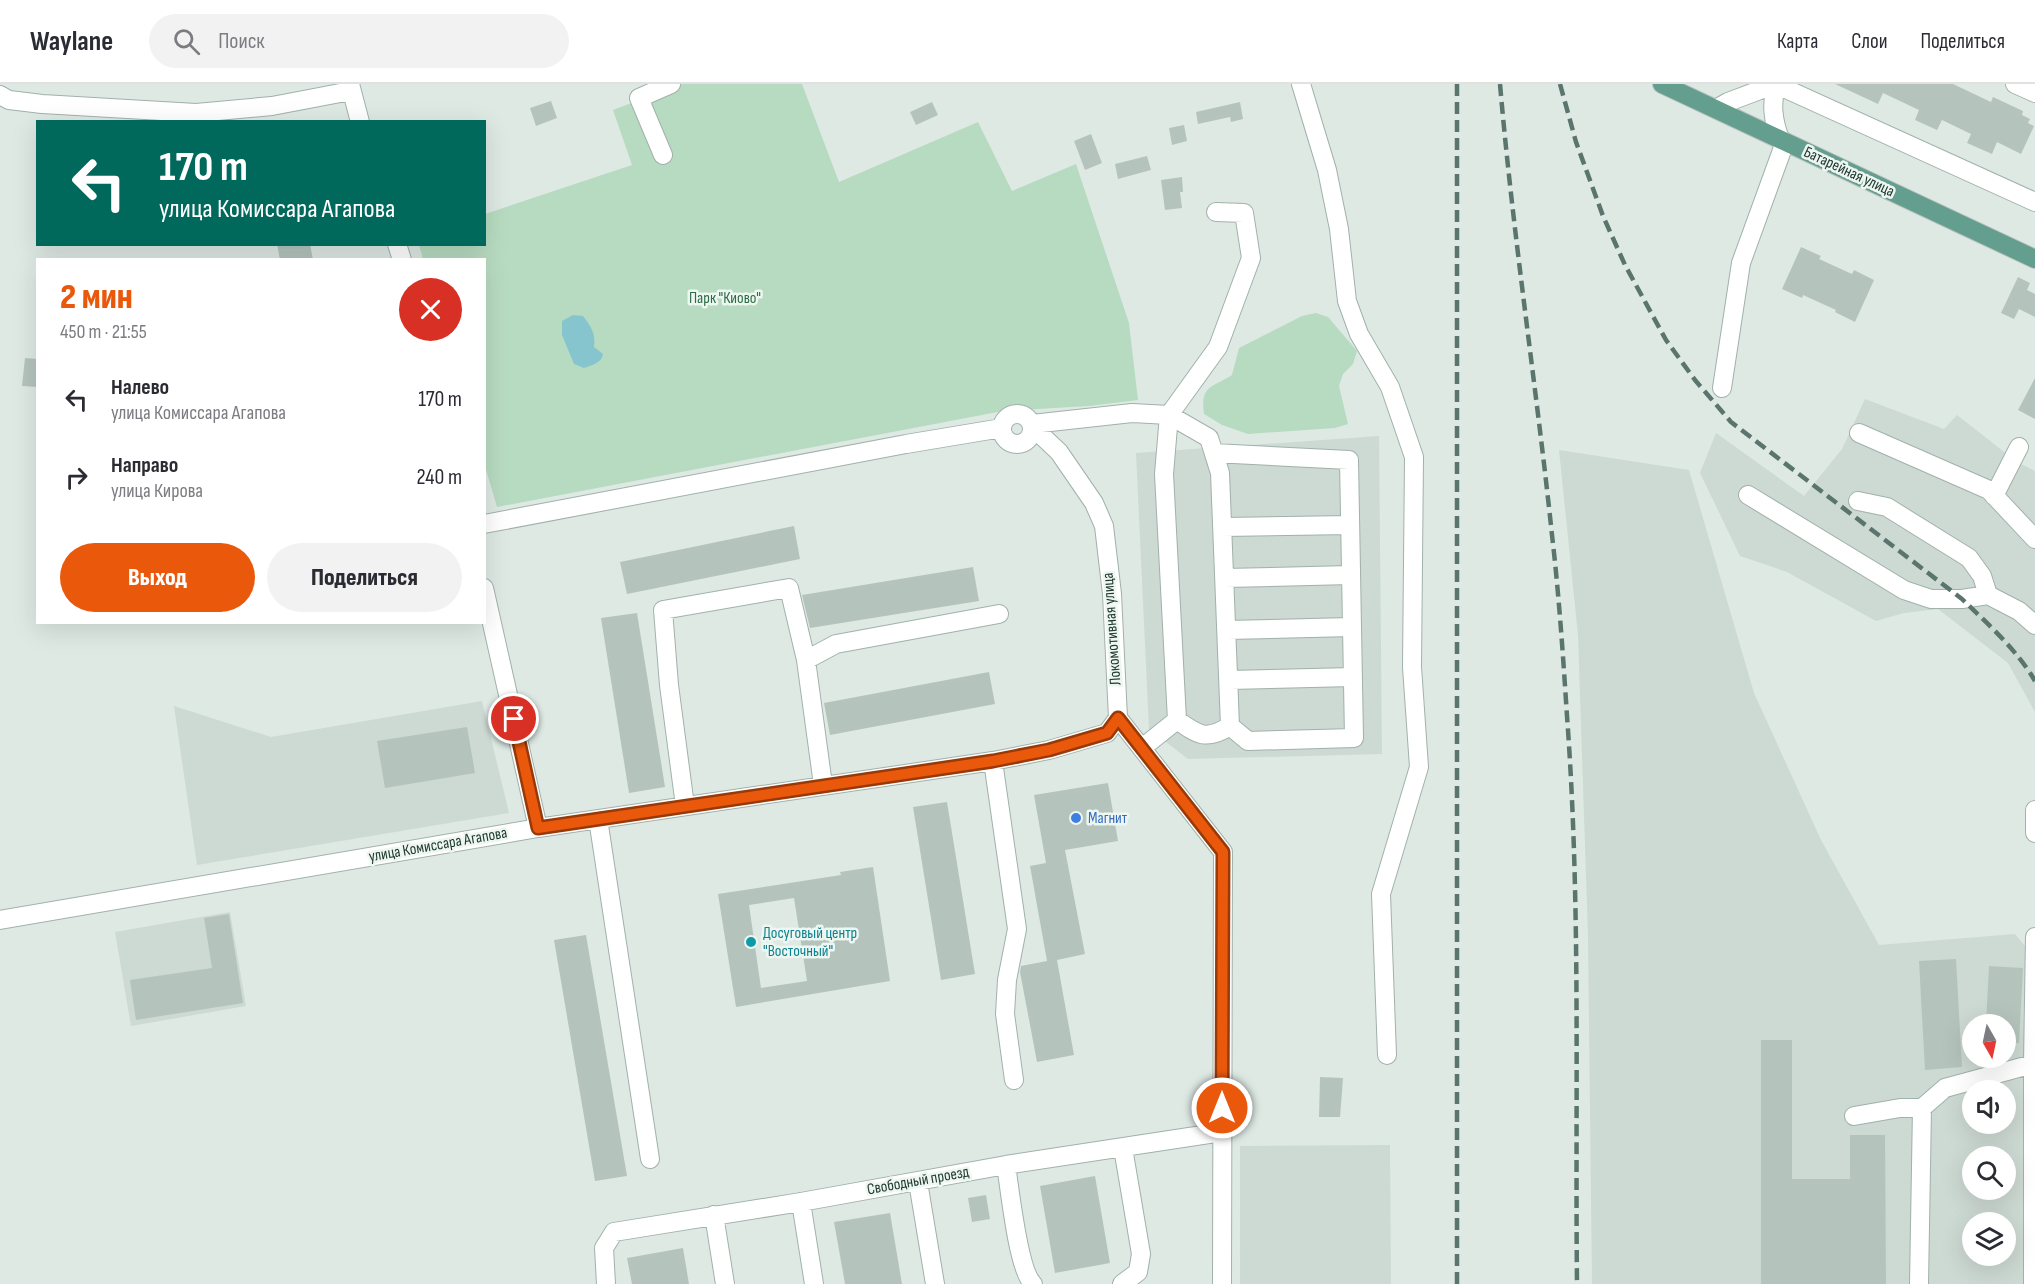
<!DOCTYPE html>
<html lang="ru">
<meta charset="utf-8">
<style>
body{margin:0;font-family:"Sofia Sans Condensed",sans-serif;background:#f2f2f3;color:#2b2b33;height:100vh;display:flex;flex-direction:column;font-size:22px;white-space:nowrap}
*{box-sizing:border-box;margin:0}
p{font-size:20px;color:#7c7c81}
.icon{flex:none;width:33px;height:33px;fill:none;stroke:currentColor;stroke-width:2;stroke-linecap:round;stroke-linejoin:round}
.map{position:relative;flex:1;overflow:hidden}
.details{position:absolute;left:36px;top:174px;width:450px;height:366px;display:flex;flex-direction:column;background:#fff;border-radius:0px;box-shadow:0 6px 24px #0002}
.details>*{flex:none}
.top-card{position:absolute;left:36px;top:36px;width:450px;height:126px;border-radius:0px;box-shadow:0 6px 24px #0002;background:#00695c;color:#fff;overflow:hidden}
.needle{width:39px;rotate:171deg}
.controls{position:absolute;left:1962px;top:930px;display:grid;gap:12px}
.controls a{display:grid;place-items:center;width:54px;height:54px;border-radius:50%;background:#fff;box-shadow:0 6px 24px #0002;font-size:30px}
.pin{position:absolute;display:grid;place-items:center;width:51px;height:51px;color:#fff;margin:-26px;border:3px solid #fff;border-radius:50%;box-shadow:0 2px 6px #0007}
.me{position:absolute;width:66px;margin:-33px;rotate:0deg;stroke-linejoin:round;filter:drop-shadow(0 0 4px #0008)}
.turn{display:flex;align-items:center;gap:21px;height:126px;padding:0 24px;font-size:27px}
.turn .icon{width:78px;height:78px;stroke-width:2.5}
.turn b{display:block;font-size:42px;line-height:51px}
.round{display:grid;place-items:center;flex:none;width:63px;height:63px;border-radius:32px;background:#f2f2f3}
.summary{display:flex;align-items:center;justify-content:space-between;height:102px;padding:0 24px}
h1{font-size:36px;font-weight:800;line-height:45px;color:#ea580c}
.cta{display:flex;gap:12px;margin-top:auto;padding:12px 24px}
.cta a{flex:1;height:69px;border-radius:36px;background:#ea580c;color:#fff;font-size:24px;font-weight:800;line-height:69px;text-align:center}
.cta a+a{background:#f2f2f3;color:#2b2b33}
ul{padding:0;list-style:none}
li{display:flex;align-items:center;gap:18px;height:78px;padding:0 24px}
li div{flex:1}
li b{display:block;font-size:22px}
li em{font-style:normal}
header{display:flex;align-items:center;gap:36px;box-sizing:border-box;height:84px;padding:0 30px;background:#fff;border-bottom:2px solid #e1e1e2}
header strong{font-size:28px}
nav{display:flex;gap:33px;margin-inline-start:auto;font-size:21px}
.search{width:420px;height:54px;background:#f2f2f3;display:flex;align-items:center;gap:15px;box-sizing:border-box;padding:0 21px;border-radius:33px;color:#7c7c81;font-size:22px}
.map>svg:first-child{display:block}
</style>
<header>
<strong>Waylane</strong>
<div class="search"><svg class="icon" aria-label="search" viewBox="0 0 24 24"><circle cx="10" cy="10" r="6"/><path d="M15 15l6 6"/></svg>Поиск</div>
<nav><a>Карта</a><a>Слои</a><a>Поделиться</a></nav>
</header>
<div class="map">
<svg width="2035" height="1200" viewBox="0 0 2035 1200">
<rect width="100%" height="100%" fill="#dee9e4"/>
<path fill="#cdd9d3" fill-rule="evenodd" d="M1865 315 1944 345 1957 331 2017 378 2035 387V628L2008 579 1938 525 1904 529 1876 537 1787 488 1740 472 1700 389 1716 349 1804 412 1842 365Z
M1379 352 1382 670 1188 675 1149 645 1136 369Z
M1559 366 1689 386 1754 609 1821 756 1879 861 2015 850 2035 874V1200H1592L1588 852 1578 551ZM1972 940H2006V974H1972ZM1972 1006H2006V1040H1972ZM1972 1072H2006V1106H1972ZM1972 1138H2006V1172H1972Z
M482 617 509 729 197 781 174 622 271 653Z
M230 828 246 922 131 942 115 848Z
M1390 1061 1391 1200H1240V1062Z"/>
<path fill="#b7dbc0" d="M682 0H802L839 98 978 38 1012 107 1076 80 1129 239 1138 316 1089 322 1003 327 497 423 485 382 484 176 423 175 419 161 484 160 485 130 632 81 613 26Z
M1316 229 1328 233 1357 267 1353 280 1343 290 1339 302 1348 340 1335 344 1248 350 1222 341 1204 330C1200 301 1212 304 1232 291L1239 264 1302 232Z"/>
<path fill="#87c5ce" d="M573 231 583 232C591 242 596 250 594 263L603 270C602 279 592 281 584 284L574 280 562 251V237Z"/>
<path fill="#b4c4bd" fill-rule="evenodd" d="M1835 0H1953L1991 18 1993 13 2023 27 2022 31 2030 35 2028 39 2034 42 2021 70 1997 58 1992 70 1967 59 1971 50 1942 36 1937 46 1915 36 1919 26 1883 9 1878 20Z
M551 17 557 34 536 42 530 24Z
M932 18 938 31 916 41 910 28Z
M1240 18 1243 35 1231 38 1230 33 1198 40 1196 28Z
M1184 41 1187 57 1172 61 1169 44Z
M1091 50 1102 79 1085 86 1074 57Z
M1147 72 1151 86 1118 95 1115 80Z
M1182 93 1183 108H1180L1182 124 1165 126 1161 96Z
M277 160H310L313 176H280Z
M1801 163 1821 172 1819 175 1852 190 1854 186 1874 196 1855 238 1835 228 1836 226 1803 211 1802 214 1782 205Z
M2018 193 2030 199 2027 206 2035 210V233L2019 225 2014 235 2001 229Z
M25 274 38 275V303L22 302Z
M2035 294V335L2018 326Z
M794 442 800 475 627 510 620 478Z
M973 483 979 517 810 544 802 511Z
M637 529 665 703 629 709 601 534Z
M989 588 995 620 830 651 824 619Z
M467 643 475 689 385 704 377 657Z
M1108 699 1118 757 1065 766 1085 870 1057 876 1074 971 1037 978 1020 888 1021 882 1047 877 1030 782 1046 779 1034 711Z
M947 718 975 890 941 896 913 723Z
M873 783 890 897 736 923 718 810 841 791 840 788ZM794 814 807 897 761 904 749 821Z
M229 830 243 919 136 936 130 896 212 884 204 834Z
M586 851 627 1092 595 1097 554 856Z
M1956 875 1962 983 1925 986 1919 877Z
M1989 882 2023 884 2019 959H2006V940H1986Z
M1761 956H1792V1095H1850V1051H1885L1886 1200H1761Z
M1320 993 1343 994 1340 1033H1319Z
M1095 1092 1110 1179 1055 1189 1040 1102Z
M986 1111 990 1135 972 1138 968 1114Z
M890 1129 902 1200H845L834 1138Z
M683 1164 689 1200H632L627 1174Z"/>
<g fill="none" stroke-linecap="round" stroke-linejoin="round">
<defs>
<path id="minor" d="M350 0 360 38
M1301 0 1327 86 1339 145 1347 217 1359 250 1390 303 1414 373 1412 583 1419 683 1381 810 1387 971
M1775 0 2035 118
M1776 0C1771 21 1773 36 1780 55
M2015 0 2035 9
M0 11 9 16 42 20 196 29 272 22 351 7
M1716 25 1728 18 1776 0
M663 71 639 14 671 0
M1216 128 1244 129 1251 174 1218 263 1169 331 1209 354 1220 389 1230 642
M397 160 402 176
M1722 304 1741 179 1785 58
M1002 345a15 15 0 1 1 30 0a15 15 0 1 1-30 0Z
M1032 340 1132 329 1169 331 1164 390 1177 636 1142 664
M1032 349 1041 351 1059 368 1094 419 1104 442 1112 510 1118 634 1223 768 1222 1200
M1859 349 1989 406 2035 455
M1214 369 1349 376 1354 654 1248 657 1230 642
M1748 411 1904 506 1931 515H1962L1988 511 1982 492 1969 474 1887 423 1858 417
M1994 412 2019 363
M484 440 906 360 1002 344
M1223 443 1350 441
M1225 494 1351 491
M484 504 538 744
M1988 511 2019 527 2035 541
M1227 546 1352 543
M1229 596 1353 593
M1177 636C1198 651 1206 657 1230 642
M993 677 1017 845 1007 896 1005 930 1014 996
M823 701 806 576 836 560 999 530
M685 722 669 601 663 526 789 504 806 576
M2035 726V749
M598 735 650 1075
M0 836 538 744 993 677 1049 666 1107 649 1118 634
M1854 1032 1900 1024H1922
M1006 1081C1010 1106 1018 1186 1033 1200
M918 1098 935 1200
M801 1118 814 1200
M714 1131 725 1200
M606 1200 604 1164 614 1148 801 1118 1006 1081 1222 1048
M1122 1200 1138 1188 1141 1170 1123 1064
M1919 1200 1922 1024 1945 1004 2033 980
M2033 1200V980L2035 853"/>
<path id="major" d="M1662 0 2035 175"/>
</defs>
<use href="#minor" stroke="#a1b1ab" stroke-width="20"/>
<use href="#major" stroke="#bcc4c1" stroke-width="20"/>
<use href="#minor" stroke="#fff" stroke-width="18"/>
<use href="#major" stroke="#649e8e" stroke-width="18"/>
<path stroke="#5a756d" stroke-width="4.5" stroke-dasharray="12 6" stroke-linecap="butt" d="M1500 0C1513 151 1536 300 1552 451 1559 511 1563 571 1567 632 1581 821 1575 1010 1577 1200
M1560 0 1576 58 1603 132 1625 181 1666 256 1695 296 1731 338 1962 515C1988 540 2017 566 2035 597
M1457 1200V0"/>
</g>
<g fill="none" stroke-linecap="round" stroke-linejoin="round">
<defs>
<path id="route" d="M514 635 538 744 993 677 1049 666 1107 649 1118 634 1223 768 1222 1024"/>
</defs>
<use href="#route" stroke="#983908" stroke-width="15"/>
<use href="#route" stroke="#ea580c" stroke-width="10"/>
</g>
<circle fill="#3f7fe0" stroke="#eef6f2" stroke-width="2" cx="1076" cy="734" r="6"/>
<circle fill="#0f9aa8" stroke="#eef6f2" stroke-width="2" cx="751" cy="858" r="6"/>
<g text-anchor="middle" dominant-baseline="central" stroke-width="5" stroke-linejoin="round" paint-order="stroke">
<g font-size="16" fill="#203931" stroke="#eef6f2">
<text transform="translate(1849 88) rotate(25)">Батарейная улица</text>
<text transform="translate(1112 545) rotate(-94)">Локомотивная улица</text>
<text transform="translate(438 761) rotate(-10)">улица Комиссара Агапова</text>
<text transform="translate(918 1097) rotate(-10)">Свободный проезд</text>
</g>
<g font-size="16" fill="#2c6e44" stroke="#eef6f2">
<text x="725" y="214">Парк "Киово"</text>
</g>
<g font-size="16" fill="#366cbe" stroke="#eef6f2" text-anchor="start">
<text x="1088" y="734">Магнит</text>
</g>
<g font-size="16" fill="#0d838f" stroke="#eef6f2" text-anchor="start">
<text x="763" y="849">Досуговый центр<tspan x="763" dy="18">"Восточный"</tspan></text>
</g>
</g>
</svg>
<div class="controls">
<a><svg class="needle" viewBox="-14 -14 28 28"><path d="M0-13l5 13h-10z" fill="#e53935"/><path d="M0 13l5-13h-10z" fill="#7c7c81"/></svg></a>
<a><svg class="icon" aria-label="sound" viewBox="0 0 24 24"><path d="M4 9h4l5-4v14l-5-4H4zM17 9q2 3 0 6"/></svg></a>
<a><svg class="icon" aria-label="search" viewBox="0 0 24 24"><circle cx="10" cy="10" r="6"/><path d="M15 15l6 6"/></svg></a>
<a><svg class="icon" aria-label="layers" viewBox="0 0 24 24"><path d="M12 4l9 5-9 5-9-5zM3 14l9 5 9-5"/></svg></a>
</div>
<div class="pin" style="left:514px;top:635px;background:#d93025"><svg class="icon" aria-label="arrive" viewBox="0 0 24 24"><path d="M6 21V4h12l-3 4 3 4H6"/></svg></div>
<svg class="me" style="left:1222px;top:1024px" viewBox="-20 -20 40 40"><circle r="17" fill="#ea580c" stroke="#fff" stroke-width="3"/><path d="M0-11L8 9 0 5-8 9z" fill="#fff"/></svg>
<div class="top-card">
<div class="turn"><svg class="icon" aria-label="left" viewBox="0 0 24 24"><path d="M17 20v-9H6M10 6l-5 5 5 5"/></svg><div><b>170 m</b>улица Комиссара Агапова</div></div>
</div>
<section class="details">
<div class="summary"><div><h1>2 мин</h1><p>450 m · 21:55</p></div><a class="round" style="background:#d93025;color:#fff"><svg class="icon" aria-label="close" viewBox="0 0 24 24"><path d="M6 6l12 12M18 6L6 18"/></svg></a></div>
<ul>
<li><svg class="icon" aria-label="left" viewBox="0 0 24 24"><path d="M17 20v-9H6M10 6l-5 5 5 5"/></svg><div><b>Налево</b><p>улица Комиссара Агапова</p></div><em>170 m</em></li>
<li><svg class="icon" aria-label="right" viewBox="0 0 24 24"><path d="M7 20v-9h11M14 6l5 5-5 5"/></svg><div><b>Направо</b><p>улица Кирова</p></div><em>240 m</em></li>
</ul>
<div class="cta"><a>Выход</a><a>Поделиться</a></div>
</section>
</div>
